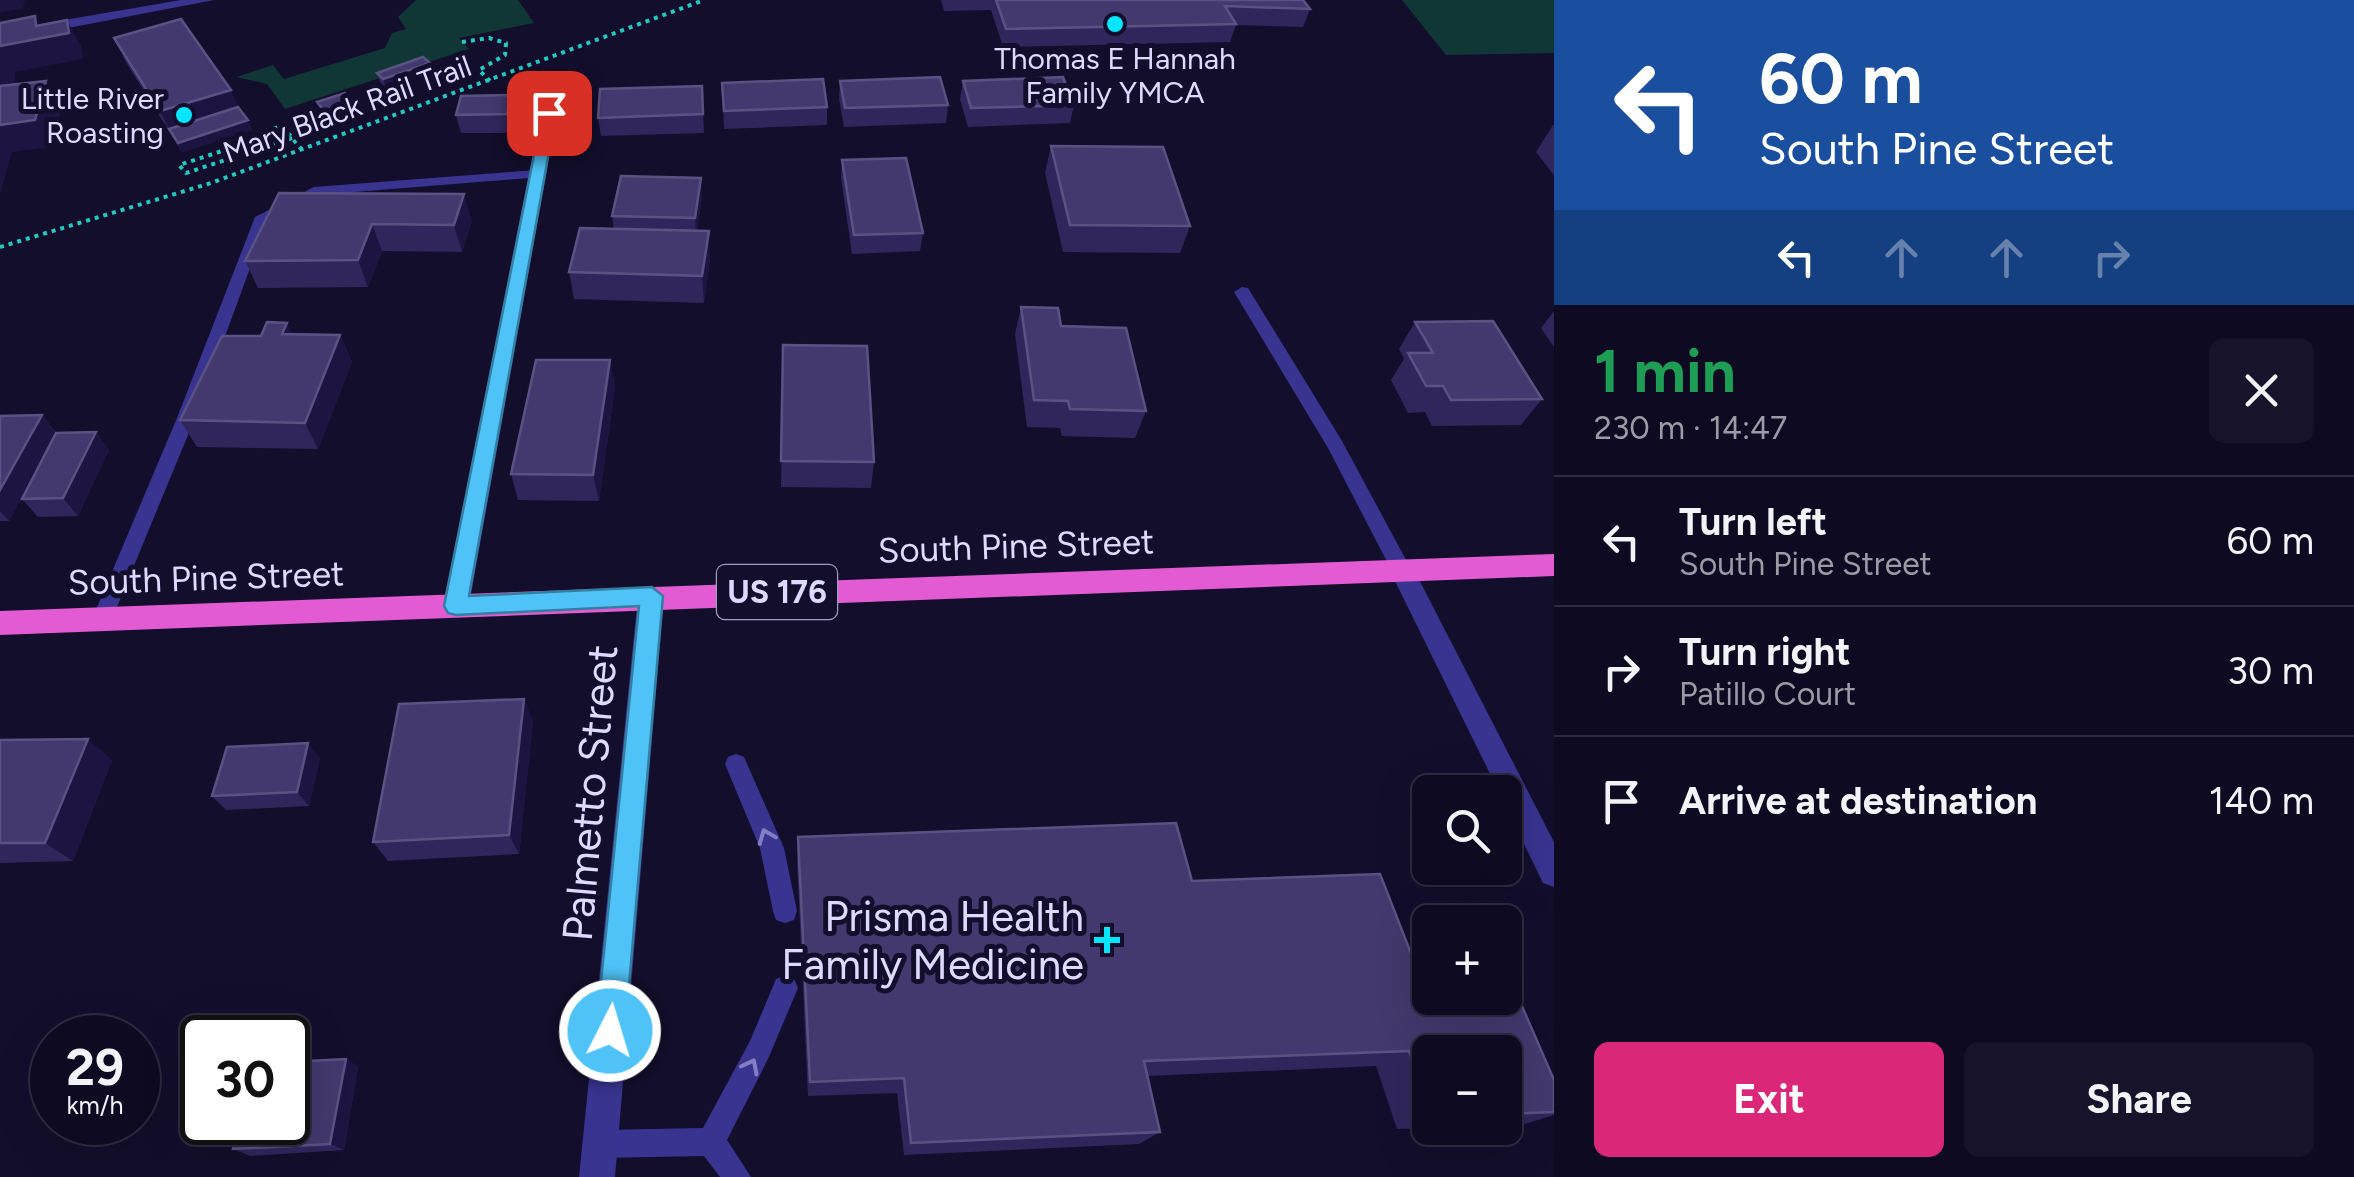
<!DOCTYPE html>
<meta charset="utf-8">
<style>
body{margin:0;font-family:Figtree,sans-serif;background:#17132a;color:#f1f3f6;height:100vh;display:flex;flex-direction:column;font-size:38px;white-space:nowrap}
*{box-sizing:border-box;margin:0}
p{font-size:32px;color:#9b9aa5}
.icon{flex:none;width:55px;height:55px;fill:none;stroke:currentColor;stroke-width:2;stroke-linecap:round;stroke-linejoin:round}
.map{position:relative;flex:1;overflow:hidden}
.sheet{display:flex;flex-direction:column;background:#0e0a21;width:800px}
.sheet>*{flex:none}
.top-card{background:#1a4fa0;color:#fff;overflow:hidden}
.tools{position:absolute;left:1412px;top:775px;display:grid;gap:20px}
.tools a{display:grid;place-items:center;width:110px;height:110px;border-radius:15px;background:#0e0a21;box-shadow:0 10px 40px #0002,0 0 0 2px #2e2b3f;font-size:50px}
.speed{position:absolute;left:30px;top:1015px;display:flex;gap:20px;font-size:50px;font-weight:700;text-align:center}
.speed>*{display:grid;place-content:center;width:130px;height:130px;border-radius:50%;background:#0e0a21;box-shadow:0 10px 40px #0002,0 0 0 2px #2e2b3f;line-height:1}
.speed small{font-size:25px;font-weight:400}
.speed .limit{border:5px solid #111;border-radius:15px;background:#fff;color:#111}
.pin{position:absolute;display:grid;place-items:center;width:85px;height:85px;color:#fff;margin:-42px;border-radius:20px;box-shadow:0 5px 15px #0006}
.me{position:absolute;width:110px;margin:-55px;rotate:5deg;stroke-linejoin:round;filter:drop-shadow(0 0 8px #0008)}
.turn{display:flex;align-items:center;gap:35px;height:210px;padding:0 40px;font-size:45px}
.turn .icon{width:130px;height:130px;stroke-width:2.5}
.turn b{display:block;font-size:70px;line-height:85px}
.lanes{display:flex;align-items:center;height:95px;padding:0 40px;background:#0003;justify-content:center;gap:50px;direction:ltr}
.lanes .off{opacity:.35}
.round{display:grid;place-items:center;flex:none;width:105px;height:105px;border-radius:15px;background:#17132a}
.overview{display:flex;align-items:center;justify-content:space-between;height:170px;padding:0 40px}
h1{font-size:60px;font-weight:700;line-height:75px;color:#1e9e55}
.action{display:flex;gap:20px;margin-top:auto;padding:20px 40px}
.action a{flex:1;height:115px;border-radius:15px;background:#db2777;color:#fff;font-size:40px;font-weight:700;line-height:115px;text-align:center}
.action a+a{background:#17132a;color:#f1f3f6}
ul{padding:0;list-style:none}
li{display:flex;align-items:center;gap:30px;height:130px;padding:0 40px;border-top:2px solid #2e2b3f}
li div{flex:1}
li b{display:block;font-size:38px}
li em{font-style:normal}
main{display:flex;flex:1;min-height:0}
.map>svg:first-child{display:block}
</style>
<main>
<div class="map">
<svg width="1554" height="1177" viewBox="0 0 1554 1177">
<rect width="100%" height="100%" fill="#130e2c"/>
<path fill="#103736" d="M416 0H518L534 23 459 38 469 49 285 109 267 84 236 77 273 65 284 79 385 48 392 33 406 29 398 17Z
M1402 0H1554V53L1446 55Z"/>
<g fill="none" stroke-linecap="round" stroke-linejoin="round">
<path stroke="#22cac1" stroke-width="4" stroke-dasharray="4 5" stroke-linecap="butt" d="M462 42 489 38 506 43 505 55 479 70 490 81
M292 138 186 173 179 165 259 139 266 131 282 126 303 151
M0 247 211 183 704 0"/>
<path fill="#383490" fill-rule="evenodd" d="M536 170 543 174 541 177 317 195 267 222 195 418 112 619 109 625H95L92 619 177 418 255 217 314 187Z
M1242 287 1248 288 1342 441 1412 571 1409 577H1395L1328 448 1234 292Z
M736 754 744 757 784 848 797 911 794 920 785 923 776 920 773 911 760 848 725 764 728 757Z
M785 975 794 979 798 988 768 1059 727 1140 751 1177H720L704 1156 600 1158 590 1154 586 1144 590 1134 600 1130 703 1128 750 1041 776 979Z"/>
<path fill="#383490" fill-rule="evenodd" d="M181 0H214L0 41V31Z
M549 108 557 113 469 606 465 613 456 616 447 613 443 606 541 113Z
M1402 561 1411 564 1554 842V887L1543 883 1505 805V792H1499L1390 571 1393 564Z
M651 586 660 589 664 596 615 1177H579L638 596 642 589Z"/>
<path fill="#e25bd2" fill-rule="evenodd" d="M1554 554V576L0 635V611Z"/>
</g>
<path fill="#30265c" d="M941 0H1303L1310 9 1303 27 1236 25 1230 42 1003 47 991 10 944 11Z
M114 38 239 107 252 130 182 152 127 64Z
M430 63 432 72 386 88 380 82 377 73Z
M840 81 948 105 946 123 844 127 839 99Z
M963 81 1074 105 1070 123 968 127 960 99Z
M722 83 827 107V125L724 129Z
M702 86 704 133 601 136 598 118Z
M515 113 511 133H461L456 115Z
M1553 125H1554V175L1536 152Z
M1051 146 1190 226 1180 253 1063 252 1045 173Z
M842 160 923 233 920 251 852 254 841 178Z
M279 193 472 221 462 252 382 251 368 287 258 288 245 261Z
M702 196 697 231 710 258 704 303 574 299 569 272 614 229 612 216Z
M1021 307 1061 326 1146 411 1135 438 1062 436 1060 428 1027 427 1015 334Z
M1554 311V347L1541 328Z
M1415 322 1542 399 1521 425 1432 426 1425 412 1408 413 1391 380 1404 359 1399 349Z
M293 334 340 335 352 362 318 449 197 447 180 420 261 336Z
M783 345 874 462 871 488 781 487Z
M610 360 615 387 599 501 518 500 511 474Z
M42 415 56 433 96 432 109 450 78 516 38 517 22 499 50 446 9 521H0V416Z
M533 721 519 854 388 861 373 842Z
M0 740 112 760 73 861 0 863Z
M320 758 309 806 226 810 212 796Z
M798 837 1192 881 1412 956 1554 1080V1115L1525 1124 1505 1125V1052H1430V1128H1438L1397 1129 1376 1066 1147 1076 1160 1132 1139 1144 904 1155 897 1093 808 1096 797 861Z
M346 1059 358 1067 344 1150 250 1156 233 1149Z"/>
<path fill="#1d1442" d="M0 0H25L23 9 0 12Z
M35 16 46 37 67 20 81 46 83 59 15 72 16 95 0 99V46L36 26Z
M430 63 432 72 386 88 383 79Z
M46 81 62 107 51 147 12 152 0 194V125Z
M231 90 243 116 169 129 160 111Z
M511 95 515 113 511 133 507 114Z
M352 101 355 111 327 120 324 111Z
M248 120 252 130 182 152 178 143Z
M701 178 702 196 696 236 695 218Z
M464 194 472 221 462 252 454 225Z
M372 224 382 251 368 287 358 260Z
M709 231 710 258 704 303 702 276Z
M287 323 300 349 282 334Z
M340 335 352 362 318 449 305 423Z
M610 360 615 387 599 501 593 475Z
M42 415 56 434 9 521 0 511V490Z
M96 432 109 450 78 516 63 498Z
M524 699 533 721 519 854 509 835Z
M88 739 112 760 73 861 45 843Z
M308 743 320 758 309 806 297 792Z
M346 1059 358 1067 344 1150 330 1144Z"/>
<path fill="#43396e" stroke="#5b5284" stroke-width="2.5" d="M996 0H1303L1310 9 1225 6 1236 24 1006 29Z
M35 16 36 26 67 20 69 33 0 46V23Z
M181 19 231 90 160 111 114 38Z
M423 57 430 63 383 79 377 73Z
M940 77 948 105 845 108 840 81Z
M1063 77 1074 105 971 108 963 81Z
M823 79 827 107 724 111 722 83Z
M46 81 35 120 0 125V86Z
M702 86 703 114 598 118 600 89Z
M345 93 352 101 324 111 317 102Z
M511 95 507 114 456 115 461 96Z
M238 107 248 120 178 143 169 129Z
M1051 146 1163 147 1190 226 1070 225Z
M906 158 923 233 854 235 842 160Z
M621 176 701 178 695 218 612 216Z
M279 193 464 194 454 225 372 224 358 260 245 261Z
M580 228 709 231 702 276 569 272Z
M1021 307 1058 308 1061 326 1126 328 1146 411 1070 409 1068 401 1034 400Z
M1493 321 1542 399 1451 400 1443 386H1426L1408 353H1433L1415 322Z
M267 322 287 323 282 334 340 335 305 423 180 420 222 336H261Z
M783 345 867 346 874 462 781 461Z
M536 360H610L593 475 511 474Z
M42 415 0 490V416Z
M96 432 63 498 22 499 56 433Z
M524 699 509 835 373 842 399 704Z
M88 739 45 843H0V740Z
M308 743 297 792 212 796 227 747Z
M1176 823 1192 881 1380 874 1412 956H1430V998H1505V967L1554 1080V1112L1505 1114V1052H1430V1109L1409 1051 1144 1061 1160 1132 911 1143 904 1078 810 1082 798 837Z
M346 1059 330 1144 233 1149 239 1122H288V1062Z"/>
<defs><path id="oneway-chevron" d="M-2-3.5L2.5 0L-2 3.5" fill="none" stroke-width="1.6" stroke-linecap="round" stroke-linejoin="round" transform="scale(2.5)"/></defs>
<g stroke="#837fc2">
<use href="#oneway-chevron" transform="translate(766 836) rotate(-112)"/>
<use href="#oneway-chevron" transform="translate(751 1066) rotate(-63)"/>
</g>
<path fill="#4fc3f7" stroke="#337fa1" stroke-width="2.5" d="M543 110 556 113 469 596 652 587 663 596 625 1031 621 1041 610 1046 600 1041 596 1031 639 606 456 615 448 613 444 606Z"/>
<g fill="#06e5ff" stroke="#130e2c" stroke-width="4">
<circle cx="1115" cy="24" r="10"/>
<circle cx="184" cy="115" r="10"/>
<path d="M1102 925h10v10h10v10h-10v10h-10v-10h-10v-10h10z"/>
</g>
<g text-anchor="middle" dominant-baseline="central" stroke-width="10" stroke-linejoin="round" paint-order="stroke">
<g font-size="30" fill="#dedaff" stroke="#130e2c">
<text x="1115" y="58">Thomas E Hannah<tspan x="1115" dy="34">Family YMCA</tspan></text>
<text x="164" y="98" text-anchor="end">Little River<tspan x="164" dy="34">Roasting</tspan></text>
</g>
<g font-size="30" fill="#dedaff" stroke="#130e2c">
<text transform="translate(347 109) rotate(-20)">Mary Black Rail Trail</text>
</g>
<rect fill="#130e2c" stroke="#a19dc0" stroke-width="2.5" x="717" y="565" width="120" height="54" rx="8"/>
<g font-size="32" font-weight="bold" fill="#dedaff">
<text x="777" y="592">US 176</text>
</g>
<g font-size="35" fill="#dedaff" stroke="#130e2c">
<text transform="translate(1016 546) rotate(-2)">South Pine Street</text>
<text transform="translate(206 578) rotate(-2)">South Pine Street</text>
</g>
<g font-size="42" fill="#dedaff" stroke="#130e2c">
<text transform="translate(590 793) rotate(-85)">Palmetto Street</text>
</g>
<g font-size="42" fill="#dedaff" stroke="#130e2c" text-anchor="end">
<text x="1084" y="916">Prisma Health<tspan x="1084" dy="48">Family Medicine</tspan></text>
</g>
</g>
</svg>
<div class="tools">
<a><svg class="icon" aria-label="search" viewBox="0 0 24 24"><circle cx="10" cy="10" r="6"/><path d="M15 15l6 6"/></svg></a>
<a>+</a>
<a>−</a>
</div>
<div class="speed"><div>29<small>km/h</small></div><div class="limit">30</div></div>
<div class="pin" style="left:549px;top:113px;background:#d93025"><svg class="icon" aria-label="arrive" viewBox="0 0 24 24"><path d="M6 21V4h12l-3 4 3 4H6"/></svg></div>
<svg class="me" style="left:610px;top:1031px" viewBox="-20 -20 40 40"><circle r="17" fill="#4fc3f7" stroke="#fff" stroke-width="3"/><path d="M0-11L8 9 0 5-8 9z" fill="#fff"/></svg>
</div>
<section class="sheet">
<div class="top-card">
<div class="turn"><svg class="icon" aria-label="left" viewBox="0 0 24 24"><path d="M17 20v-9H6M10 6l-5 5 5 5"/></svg><div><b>60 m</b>South Pine Street</div></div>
<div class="lanes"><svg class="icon" aria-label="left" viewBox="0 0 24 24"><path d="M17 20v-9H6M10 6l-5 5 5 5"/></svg><svg class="icon off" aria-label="ahead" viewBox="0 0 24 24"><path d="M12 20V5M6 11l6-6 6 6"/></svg><svg class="icon off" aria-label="ahead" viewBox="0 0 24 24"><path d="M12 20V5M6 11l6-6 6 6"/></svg><svg class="icon off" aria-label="right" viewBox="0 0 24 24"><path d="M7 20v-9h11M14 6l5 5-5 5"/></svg></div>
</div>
<div class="overview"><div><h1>1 min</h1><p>230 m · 14:47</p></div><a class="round"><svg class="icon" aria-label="close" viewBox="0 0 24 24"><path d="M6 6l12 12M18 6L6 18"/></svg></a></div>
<ul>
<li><svg class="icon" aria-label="left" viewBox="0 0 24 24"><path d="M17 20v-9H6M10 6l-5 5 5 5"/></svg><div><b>Turn left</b><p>South Pine Street</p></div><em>60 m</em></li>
<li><svg class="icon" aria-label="right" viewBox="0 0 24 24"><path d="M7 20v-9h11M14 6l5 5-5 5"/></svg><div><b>Turn right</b><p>Patillo Court</p></div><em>30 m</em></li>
<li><svg class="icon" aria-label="arrive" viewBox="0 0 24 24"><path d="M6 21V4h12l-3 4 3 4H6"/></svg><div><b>Arrive at destination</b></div><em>140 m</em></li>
</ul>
<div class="action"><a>Exit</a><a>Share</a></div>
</section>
</main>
